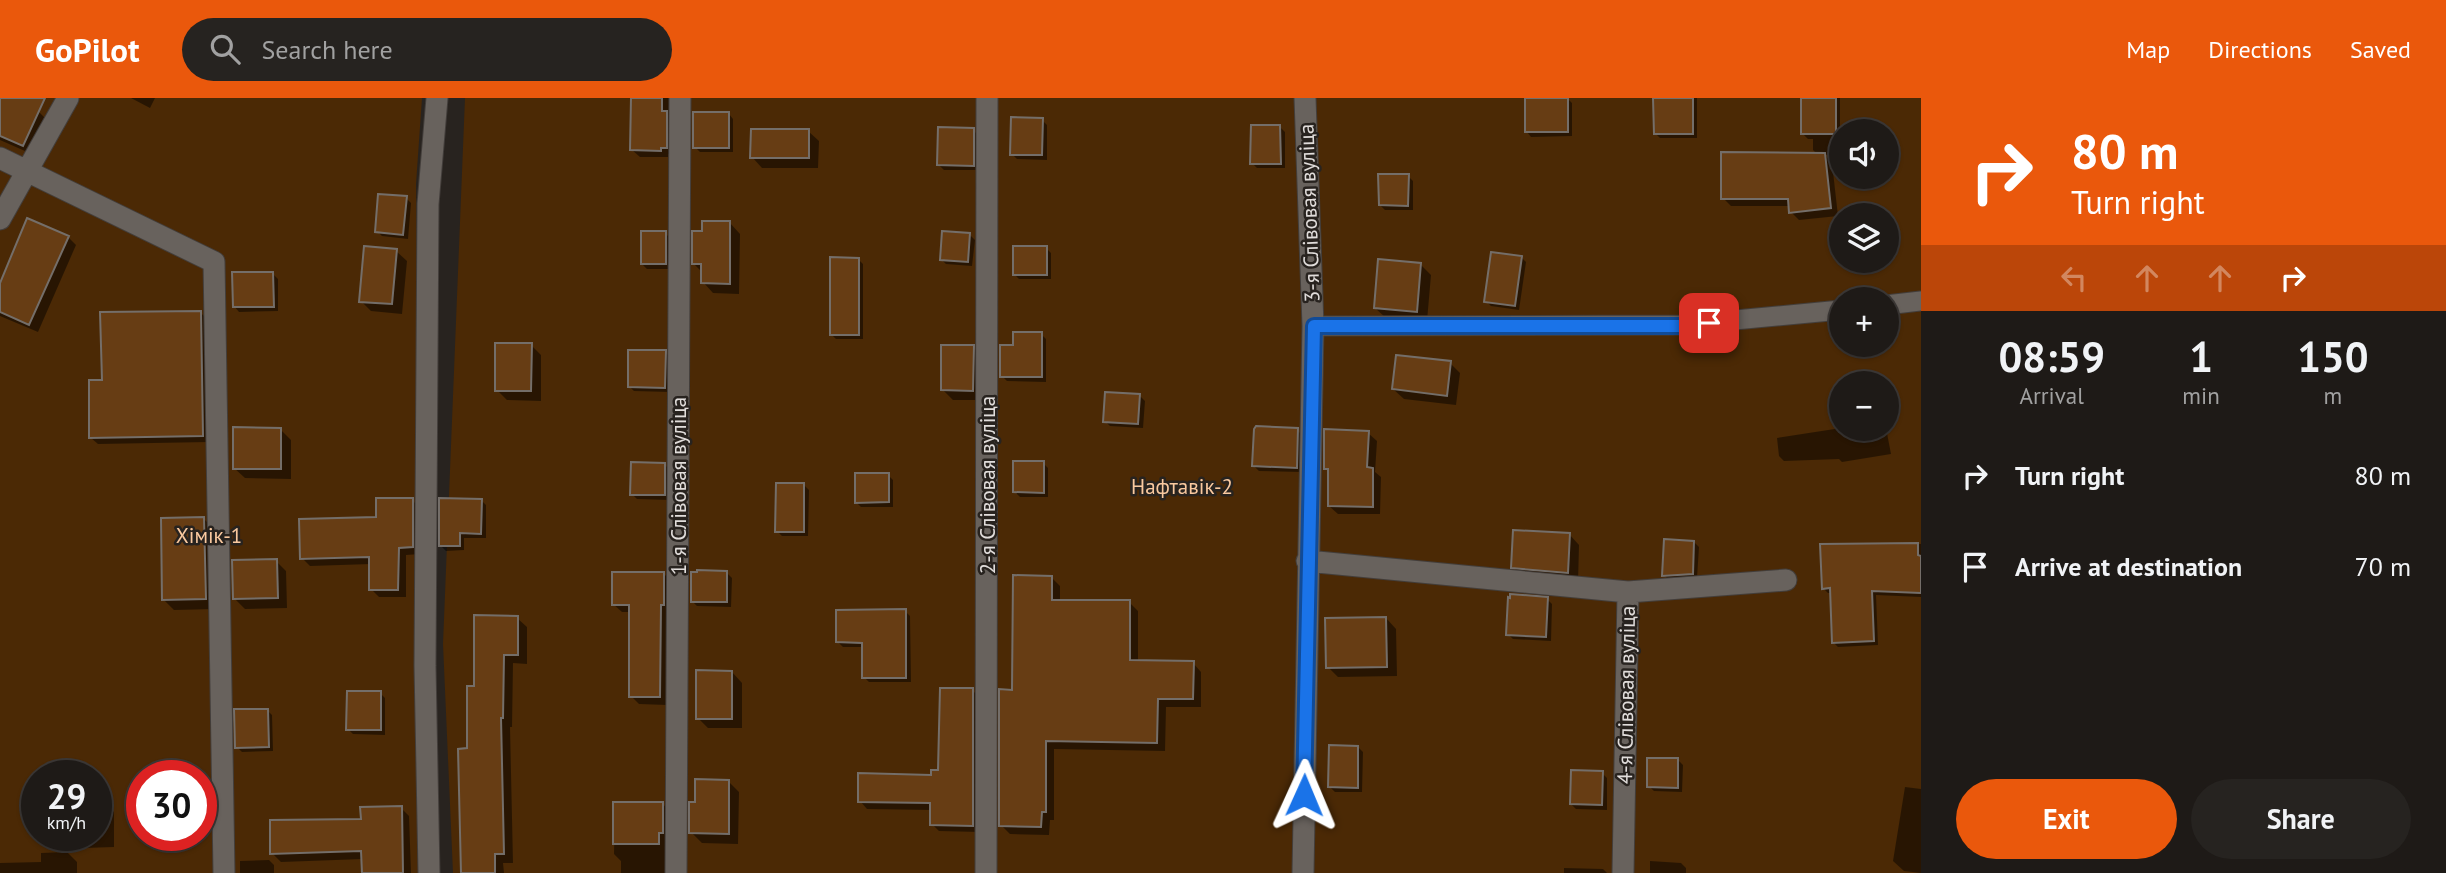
<!DOCTYPE html>
<meta charset="utf-8">
<style>
body{margin:0;font-family:"PT Sans",sans-serif;background:#262320;color:#f1f3f6;height:100vh;display:flex;flex-direction:column;font-size:26px;white-space:nowrap}
*{box-sizing:border-box;margin:0}
p{font-size:23px;color:#a1a1a1}
.icon{flex:none;width:38px;height:38px;fill:none;stroke:currentColor;stroke-width:2;stroke-linecap:round;stroke-linejoin:round}
.map{position:relative;flex:1;overflow:hidden}
.panel{display:flex;flex-direction:column;background:#1e1a17;width:525px}
.panel>*{flex:none}
.hud{background:#ea580c;color:#fff;overflow:hidden}
.fabs{position:absolute;left:1829px;top:21px;display:grid;gap:14px}
.fabs a{display:grid;place-items:center;width:70px;height:70px;border-radius:50%;background:#1e1a17;box-shadow:0 2px 5px #0004,0 0 0 2px #3c3836;font-size:35px}
.speed{position:absolute;left:21px;top:662px;display:flex;gap:14px;font-size:35px;font-weight:700;text-align:center}
.speed>*{display:grid;place-content:center;width:91px;height:91px;border-radius:50%;background:#1e1a17;box-shadow:0 2px 5px #0004,0 0 0 2px #3c3836;line-height:1}
.speed small{font-size:18px;font-weight:400}
.speed .limit{border:10px solid #d22;background:#fff;color:#111}
.pin{position:absolute;display:grid;place-items:center;width:60px;height:60px;color:#fff;margin:-30px;border-radius:14px;box-shadow:0 4px 10px #0006}
.me{position:absolute;width:77px;margin:-38px;rotate:1deg;stroke-linejoin:round;filter:drop-shadow(0 0 5px #0008)}
.turn{display:flex;align-items:center;gap:24px;height:147px;padding:0 35px;font-size:32px}
.turn .icon{width:91px;height:91px;stroke-width:2.5}
.turn b{display:block;font-size:49px;line-height:60px}
.lanes{display:flex;align-items:center;height:66px;padding:0 35px;background:#0003;justify-content:center;gap:35px;direction:ltr}
.lanes .off{opacity:.35}
.eta{display:flex;justify-content:space-evenly;align-items:center;height:119px;text-align:center}
.eta b{font-size:42px;font-weight:600;line-height:49px}
.primary-button{display:flex;gap:14px;margin-top:auto;padding:14px 35px}
.primary-button a{flex:1;height:80px;border-radius:42px;background:#ea580c;color:#fff;font-size:28px;font-weight:600;line-height:80px;text-align:center}
.primary-button a+a{background:#262320;color:#f1f3f6}
ul{padding:0;list-style:none}
li{display:flex;align-items:center;gap:21px;height:91px;padding:0 35px}
li div{flex:1}
li b{display:block;font-size:26px}
li em{font-style:normal}
header{display:flex;align-items:center;gap:42px;box-sizing:border-box;height:98px;padding:0 35px;background:#ea580c;color:#fff}
header strong{font-size:33px}
nav{display:flex;gap:38px;margin-inline-start:auto;font-size:24px}
.search{width:490px;height:63px;background:#262320;display:flex;align-items:center;gap:18px;box-sizing:border-box;padding:0 24px;border-radius:38px;color:#a1a1a1;font-size:26px}
main{display:flex;flex:1;min-height:0}
.map>svg:first-child{display:block}
</style>
<header>
<strong>GoPilot</strong>
<div class="search"><svg class="icon" aria-label="search" viewBox="0 0 24 24"><circle cx="10" cy="10" r="6"/><path d="M15 15l6 6"/></svg>Search here</div>
<nav><a>Map</a><a>Directions</a><a>Saved</a></nav>
</header>
<main>
<div class="map">
<svg width="1921" height="775" viewBox="0 0 1921 775">
<rect width="100%" height="100%" fill="#28231f"/>
<path fill="#4b2905" fill-rule="evenodd" d="M0 0H422L416 86 422 775H0ZM37 677H96V737H37ZM142 677H201V737H142Z
M465 0H1921V775H453L443 546ZM1841 33H1886V79H1841ZM1841 117H1886V163H1841ZM1841 201H1886V247H1841ZM1841 285H1886V331H1841Z"/>
<path fill="#0007" d="M0 0H8L38 13 49 24 34 57 0 42Z
M131 0H155L150 10Z
M633 0H669V18L674 23 673 56H668V59H640L632 52Z
M1527 0H1567L1572 5V38L1531 39 1527 34Z
M1655 0H1697V40H1660L1655 35Z
M1803 0H1840V57H1825L1832 65 1838 118 1799 122 1791 114 1790 108H1731L1723 100 1817 56 1813 52V41H1808L1803 36Z
M729 16 733 21V54H700L695 49Z
M1042 22 1047 27V62L1017 61 1012 56Z
M1280 29 1285 34V70H1257L1252 65Z
M973 32 978 37V72H944L939 67Z
M808 33 819 43 818 70H762L752 59Z
M1408 78 1413 83V112H1385L1380 107Z
M406 100 411 105 408 141 382 138 377 133Z
M730 125 740 136 739 196 713 195 703 184V175L694 166 703 135Z
M665 135 670 140V171H647L642 166Z
M970 137 975 142 972 168 946 166 941 161Z
M68 139 76 147 38 234 0 218V188Z
M1046 150 1051 155V181H1019L1014 176Z
M396 153 407 163 402 216 371 213 361 203Z
M1521 159 1526 164 1519 212 1491 208 1486 203Z
M858 161 863 166V241H836L831 236Z
M1420 166 1431 177 1427 223 1386 220 1375 210Z
M273 176 278 181V213L239 214 234 208Z
M200 214 207 221 209 344 98 346 91 340Z
M1041 236 1046 241V284L1007 283 1002 278 1015 249Z
M531 247 541 257V303L507 302 497 292Z
M973 249 983 259V302H953L943 292Z
M665 254 670 259V294L634 293 629 288Z
M1450 265 1460 275 1456 307 1404 301 1393 291Z
M1140 298 1145 303 1143 330 1110 328 1105 323Z
M1841 330H1886L1891 356 1842 364 1839 361 1784 363 1779 358 1777 340Z
M280 331 291 342V381L245 380 234 370Z
M1297 332 1302 337V374L1259 373 1254 368Z
M1368 335 1377 343 1375 374 1381 379 1380 416H1338L1329 408 1330 375 1325 370Z
M1043 365 1048 370V399H1020L1015 394Z
M664 366 669 371V402L637 401 632 396Z
M888 377 893 382V409H861L856 404Z
M804 387 809 392 808 438H782L777 433Z
M412 402 420 410V456L406 457V499H379L371 491V466L310 468 302 460Z
M481 402 486 407V440H464V452L446 453 441 448Z
M204 421 214 431 216 511 174 512 164 502Z
M1569 436 1579 447 1578 485 1523 479 1513 469Z
M1694 444 1699 449 1697 480 1669 482 1664 477Z
M1895 445 1921 446V499L1876 497 1878 547 1838 549 1833 544 1832 495H1828L1823 490 1894 447Z
M276 463 286 473 287 510 245 511 234 500Z
M727 475 732 480 731 509 697 508 692 503Z
M664 476 672 484 667 607 639 606 631 598V514H622L613 506Z
M1051 479 1060 488V504H1129L1138 513V564L1193 565 1201 574V609H1166L1165 653 1054 651V722H1050L1049 737 1010 736 1001 727 1014 593Z
M1547 501 1552 506 1551 543 1513 541 1508 536Z
M905 513 910 518 911 584H869L864 579V549H843L838 544Z
M517 520 527 529V566L513 565 512 629H510L513 765H503L504 775H463L469 652Z
M1386 520 1396 531 1397 578 1338 579 1328 569Z
M732 574 742 585V630H708L698 620Z
M972 592 980 600V734L939 733 932 726V712L867 711 860 703 932 679 940 674Z
M380 595 385 600V637L353 636 348 631Z
M267 612 272 617 273 653 242 654 237 649Z
M1358 649 1363 654 1362 694H1335L1330 689Z
M1678 662 1683 667 1682 694 1654 693 1649 688Z
M1602 675 1607 680V712L1576 711 1571 706Z
M728 683 739 694 738 746 702 745 691 734 697 706Z
M1905 689 1921 691V775L1904 773 1893 763Z
M615 705 663 706 669 713 666 775H621V763L614 756Z
M96 709H109L114 714V749L84 750 79 745V737H96Z
M401 710 409 718 411 775H363V761L281 764 272 755Z
M67 754 77 764V775H0V765L41 764V755Z
M269 762 274 767V775H240V763Z
M1650 763 1681 765 1686 770V775H1650Z
M1564 770 1603 771 1607 775H1564Z"/>
<path fill="#673d14" stroke="#746e69" stroke-width="2" d="M0 0H45L23 48 0 38Z
M631 0H662V13H667V50H661V53L630 52Z
M1525 0H1568V34H1525Z
M1653 0H1693V36H1654Z
M1801 0H1836V36H1801Z
M693 14H729V50H693Z
M1011 19 1043 20 1042 57H1010Z
M1251 27H1280L1281 66H1250Z
M938 29 974 30V68L937 67Z
M751 31H809V60H750Z
M1721 54 1825 55 1831 110 1789 115 1788 101H1721Z
M1378 76H1409L1408 108 1379 107Z
M378 96 407 98 403 137 375 134Z
M27 120 69 138 29 227 0 214V185Z
M702 123H730V186L701 185V166H692V133H702Z
M641 133H666V166H641Z
M942 133 970 135 968 164 940 162Z
M364 148 397 151 392 206 359 204Z
M1013 148H1047V177H1013Z
M1491 154 1522 158 1515 208 1484 204Z
M830 159 859 160V237H830Z
M1378 161 1421 165 1417 214 1374 210Z
M232 174H273L274 209H233Z
M201 213 203 338 89 340V282H102L100 214Z
M1013 234H1042V279H1000V247H1013Z
M495 245H532L531 293H495Z
M941 247H974L973 293 941 292Z
M628 252H666L665 290 628 289Z
M1396 257 1451 263 1447 298 1392 291Z
M1105 294 1140 296 1138 326 1103 324Z
M1256 328 1298 330 1297 370 1252 368 1254 331Z
M233 329 281 330V371H233Z
M1324 331 1369 333 1367 369 1373 370V409L1328 408V371H1324Z
M1013 363H1044V395L1013 394Z
M631 364 665 365V397H630Z
M855 375H889V404L855 405Z
M776 385H804V434H775Z
M376 400H413V449L399 450 398 492H369V459L300 461 299 421 376 419Z
M439 400 482 401 481 436 460 435V448H439Z
M204 419 206 501 162 502 161 420Z
M1513 432 1570 435 1568 475 1511 470Z
M1664 441 1694 443 1693 476 1662 478Z
M1918 445V457L1921 458V495L1872 493 1874 543 1832 545 1830 490 1822 491 1820 446Z
M277 461 278 500 233 501 232 462Z
M697 472 727 473V504H691V474H697Z
M612 474H664V507H661L660 599H629V507H612Z
M1013 477 1052 478V502H1130V562L1194 563 1193 601H1158L1157 645 1046 643V714H1042L1041 729 999 728V591L1012 592Z
M1510 496 1548 499 1546 539 1506 537 1508 499 1510 500Z
M906 511V580H862V545L836 544V512Z
M474 517 518 518V557H504L503 620H501L504 756H495V775H461L458 651 467 650V588H474Z
M1386 519 1387 569 1326 570 1325 520Z
M696 572 732 573V621H696Z
M940 590H973V728L930 727V705L858 704V675L931 677V672H938Z
M347 593H381V632H346Z
M234 611H268L269 649 235 650Z
M1329 647 1358 648V690L1328 689Z
M1647 660H1678V690L1647 689Z
M1571 672 1603 673 1602 707 1570 706Z
M695 681 729 682V736L689 735V704H695Z
M613 704H663V735H659V746H613Z
M402 708 403 775H362L361 753 270 756V722L361 721 360 709Z"/>
<g fill="none" stroke-linecap="round" stroke-linejoin="round">
<defs>
<path id="service" d="M1886 207 1921 203
M1313 228 1682 227 1841 212"/>
<path id="minor" d="M0 60 214 164 224 775
M0 121 68 0
M1307 463 1628 494
M429 775 425 568 428 106 437 0
M676 775 680 0
M986 775 987 0
M1303 775 1313 228 1305 0
M1623 775 1628 494 1786 482"/>
</defs>
<use href="#service" stroke="#433e3b" stroke-width="21"/>
<use href="#minor" stroke="#433e3b" stroke-width="23"/>
<use href="#service" stroke="#68625d" stroke-width="19"/>
<use href="#minor" stroke="#68625d" stroke-width="21"/>
</g>
<g fill="none" stroke-linecap="round" stroke-linejoin="round">
<defs>
<path id="route" d="M1304 697 1314 228H1682L1709 225"/>
</defs>
<use href="#route" stroke="#114b97" stroke-width="18"/>
<use href="#route" stroke="#1a73e8" stroke-width="12"/>
</g>
<g text-anchor="middle" dominant-baseline="central" stroke-width="5" stroke-linejoin="round" paint-order="stroke">
<g font-size="21" fill="#e1dddb" stroke="#28231f">
<text transform="translate(1309 115) rotate(-92)">3-я Слівовая вуліца</text>
<text transform="translate(987 387) rotate(-90)">2-я Слівовая вуліца</text>
<text transform="translate(678 388) rotate(-90)">1-я Слівовая вуліца</text>
<text transform="translate(1626 597) rotate(-89)">4-я Слівовая вуліца</text>
</g>
<g font-size="21" fill="#fac99f" stroke="#28231f">
<text x="1182" y="388">Нафтавік-2</text>
<text x="209" y="437">Хімік-1</text>
</g>
</g>
</svg>
<div class="fabs">
<a><svg class="icon" aria-label="sound" viewBox="0 0 24 24"><path d="M4 9h4l5-4v14l-5-4H4zM17 9q2 3 0 6"/></svg></a>
<a><svg class="icon" aria-label="layers" viewBox="0 0 24 24"><path d="M12 4l9 5-9 5-9-5zM3 14l9 5 9-5"/></svg></a>
<a>+</a>
<a>−</a>
</div>
<div class="speed"><div>29<small>km/h</small></div><div class="limit">30</div></div>
<div class="pin" style="left:1709px;top:225px;background:#d93025"><svg class="icon" aria-label="arrive" viewBox="0 0 24 24"><path d="M6 21V4h12l-3 4 3 4H6"/></svg></div>
<svg class="me" style="left:1304px;top:697px" viewBox="-20 -20 40 40"><path d="M0-17L14 15 0 8-14 15z" fill="#1a73e8" stroke="#fff" stroke-width="4"/></svg>
</div>
<section class="panel">
<div class="hud">
<div class="turn"><svg class="icon" aria-label="right" viewBox="0 0 24 24"><path d="M7 20v-9h11M14 6l5 5-5 5"/></svg><div><b>80 m</b>Turn right</div></div>
<div class="lanes"><svg class="icon off" aria-label="left" viewBox="0 0 24 24"><path d="M17 20v-9H6M10 6l-5 5 5 5"/></svg><svg class="icon off" aria-label="ahead" viewBox="0 0 24 24"><path d="M12 20V5M6 11l6-6 6 6"/></svg><svg class="icon off" aria-label="ahead" viewBox="0 0 24 24"><path d="M12 20V5M6 11l6-6 6 6"/></svg><svg class="icon" aria-label="right" viewBox="0 0 24 24"><path d="M7 20v-9h11M14 6l5 5-5 5"/></svg></div>
</div>
<div class="eta">
<div><b>08:59</b><p>Arrival</p></div>
<div><b>1</b><p>min</p></div>
<div><b>150</b><p>m</p></div>
</div>
<ul>
<li><svg class="icon" aria-label="right" viewBox="0 0 24 24"><path d="M7 20v-9h11M14 6l5 5-5 5"/></svg><div><b>Turn right</b></div><em>80 m</em></li>
<li><svg class="icon" aria-label="arrive" viewBox="0 0 24 24"><path d="M6 21V4h12l-3 4 3 4H6"/></svg><div><b>Arrive at destination</b></div><em>70 m</em></li>
</ul>
<div class="primary-button"><a>Exit</a><a>Share</a></div>
</section>
</main>
